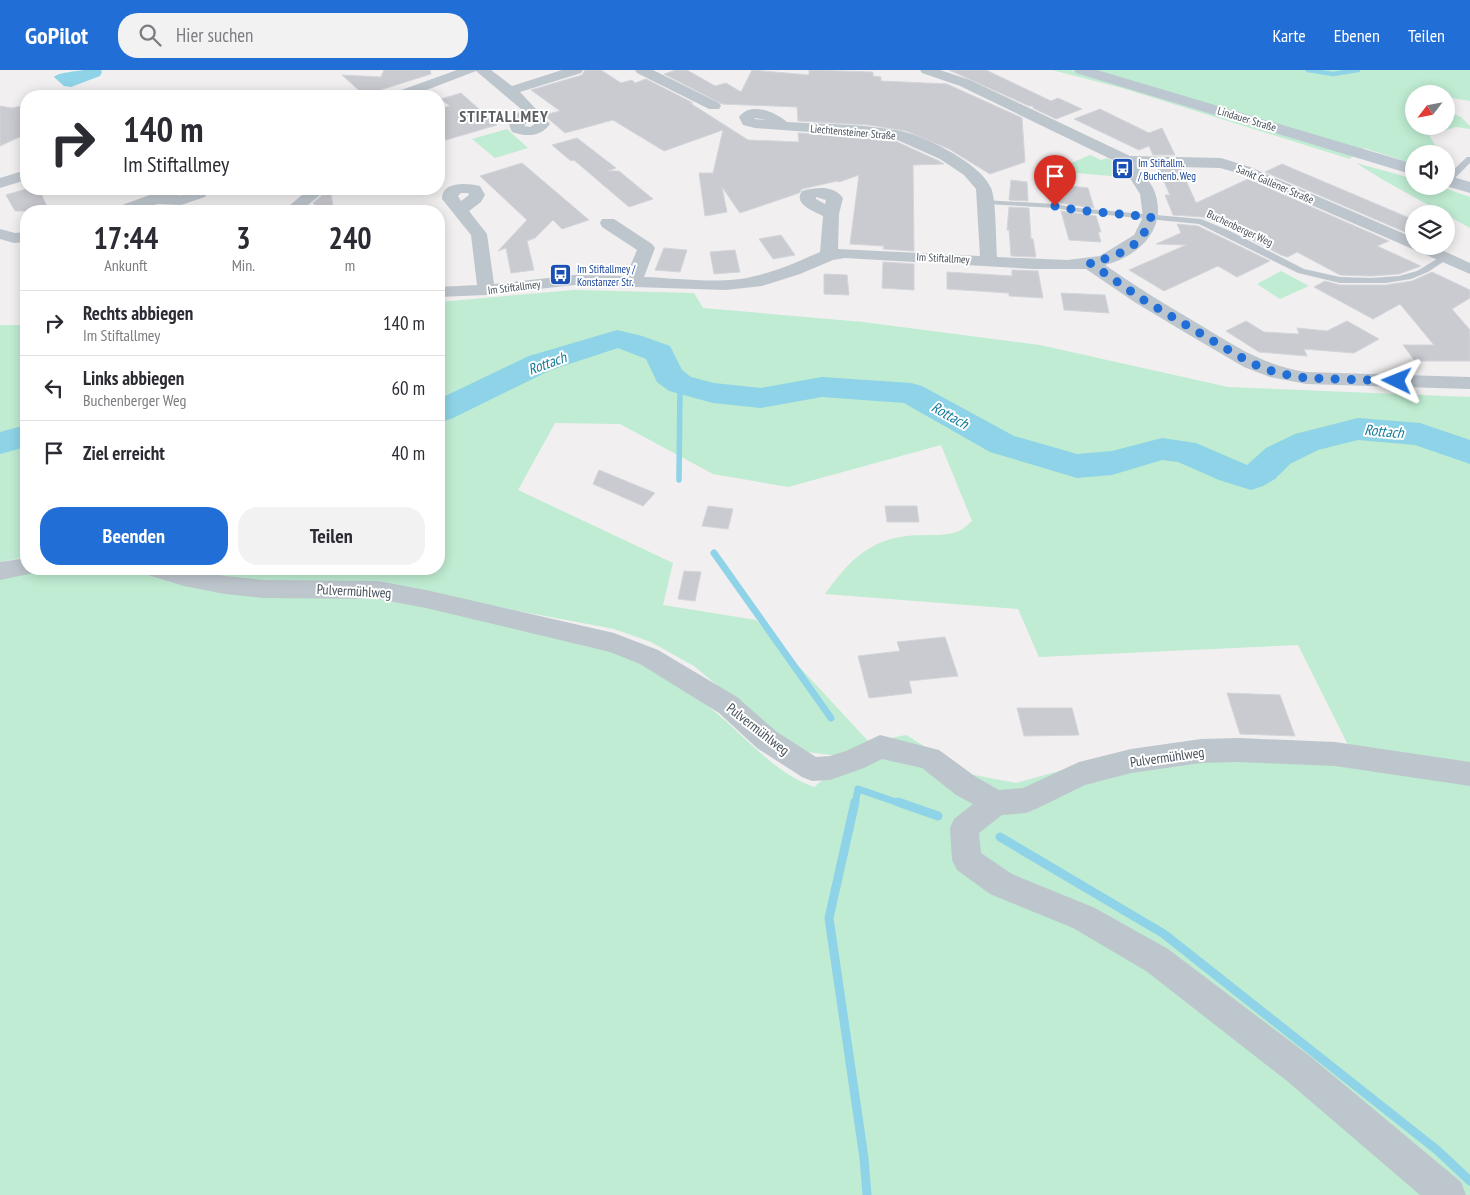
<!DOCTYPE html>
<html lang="de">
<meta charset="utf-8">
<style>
body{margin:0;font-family:"PT Sans Narrow",sans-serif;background:#f2f2f3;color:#2b2b33;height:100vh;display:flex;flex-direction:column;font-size:19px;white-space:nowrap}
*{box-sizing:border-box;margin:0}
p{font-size:16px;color:#7c7c81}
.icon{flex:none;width:28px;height:28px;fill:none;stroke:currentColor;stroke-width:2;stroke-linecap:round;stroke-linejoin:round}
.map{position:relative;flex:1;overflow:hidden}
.details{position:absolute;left:20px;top:135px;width:425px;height:370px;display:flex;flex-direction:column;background:#fff;border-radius:20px;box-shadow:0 2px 12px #0003}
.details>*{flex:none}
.banner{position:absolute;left:20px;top:20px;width:425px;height:105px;border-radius:20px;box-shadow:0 2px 12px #0003;background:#fff;color:#2b2b33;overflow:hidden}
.needle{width:32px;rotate:238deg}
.fabs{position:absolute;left:1405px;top:15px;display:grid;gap:10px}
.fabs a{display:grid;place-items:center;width:50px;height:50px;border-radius:50%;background:#fff;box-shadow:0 2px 12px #0003;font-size:25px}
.pin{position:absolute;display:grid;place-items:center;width:42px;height:42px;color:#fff;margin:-51px -21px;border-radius:50% 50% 50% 0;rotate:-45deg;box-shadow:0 0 5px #0007}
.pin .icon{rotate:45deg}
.me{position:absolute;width:55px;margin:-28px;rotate:272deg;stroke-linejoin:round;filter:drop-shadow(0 0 4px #0008)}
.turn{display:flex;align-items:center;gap:18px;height:105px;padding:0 20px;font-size:22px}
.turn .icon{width:65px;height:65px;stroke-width:2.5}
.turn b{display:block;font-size:35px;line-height:42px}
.eta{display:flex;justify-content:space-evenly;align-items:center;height:85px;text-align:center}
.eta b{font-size:30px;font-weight:700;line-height:35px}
.button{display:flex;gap:10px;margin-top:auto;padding:10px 20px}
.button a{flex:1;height:58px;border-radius:20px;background:#226ed7;color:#fff;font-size:20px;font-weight:700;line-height:58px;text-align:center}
.button a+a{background:#f2f2f3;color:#2b2b33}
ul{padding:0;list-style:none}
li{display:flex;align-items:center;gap:15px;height:65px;padding:0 20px;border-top:1px solid #e1e1e2}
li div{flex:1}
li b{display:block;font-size:19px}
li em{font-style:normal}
header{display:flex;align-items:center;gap:30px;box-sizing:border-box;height:70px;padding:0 25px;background:#226ed7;color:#fff}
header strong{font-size:24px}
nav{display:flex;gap:28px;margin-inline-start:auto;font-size:18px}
.search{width:350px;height:45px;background:#f2f2f3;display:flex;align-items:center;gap:12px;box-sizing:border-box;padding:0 18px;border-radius:20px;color:#7c7c81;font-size:19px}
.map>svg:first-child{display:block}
</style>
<header>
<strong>GoPilot</strong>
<div class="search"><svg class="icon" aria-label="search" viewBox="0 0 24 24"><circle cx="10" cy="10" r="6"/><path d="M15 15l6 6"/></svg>Hier suchen</div>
<nav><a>Karte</a><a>Ebenen</a><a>Teilen</a></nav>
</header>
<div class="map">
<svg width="1470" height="1125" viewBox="0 0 1470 1125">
<rect width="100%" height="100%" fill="#f1efef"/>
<path fill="#bfecd2" d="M1052 0H1071L1354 84 1350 89 1122 18Z
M1090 0H1470V31L1446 27V24H1414V56H1446V41L1461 47 1470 56V59L1456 57 1429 65 1441 84H1414V94L1364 78 1362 80Z
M507 59 528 78 495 88 472 69Z
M1090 85 1101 90 1108 88 1121 99 1122 107 1076 103 1067 95Z
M1356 93 1414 109V116H1438L1470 127V158L1385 111Z
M1281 201 1309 216 1280 229 1257 214Z
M574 220 694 223 703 238 863 252 1040 275 1228 317 1470 327V701L1351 681 1298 575 1039 587 1018 539 825 524C847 494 866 471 906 466 921 464 947 467 959 461 964 459 968 454 972 451L941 375 788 417 713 404 620 354 555 353 518 420 673 493 663 535 756 550 869 672 906 665 969 704 1016 713 1077 696 1286 689 1470 712V1125H0V507L42 499H136L179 512 375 525 609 579C649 596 680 614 714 641 746 667 774 703 814 717L867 674 839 686 807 682 777 665 694 596 651 572 614 559 381 515 265 513 190 502 177 499H439V232Z
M0 255H26V487L0 492Z"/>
<path fill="#8ed3e7" d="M84 0H101L102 2 100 6 71 17 64 16 54 7C57 3 77 1 84 0Z"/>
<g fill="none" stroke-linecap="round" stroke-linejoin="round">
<path stroke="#8ed3e7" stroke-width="4.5" d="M1308 0 1333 4 1358 0"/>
<path stroke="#8ed3e7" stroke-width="5.5" d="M679 410 680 314"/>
<path stroke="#8ed3e7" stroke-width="7" d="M714 483 831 648
M855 734 858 719 902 734"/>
<path stroke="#8ed3e7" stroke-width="9" d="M855 732 829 848 864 1088 867 1125
M898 732 938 746
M1000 767 1164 864 1437 1080 1470 1111"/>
<path fill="#8ed3e7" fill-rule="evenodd" d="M617 260 642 266 670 276 682 300 691 307 714 313 761 318 822 307 911 313 922 316 1014 366 1077 384 1112 381 1162 368 1196 373 1247 395 1266 378 1295 364 1358 348 1420 353 1470 370V394L1415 375 1358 370 1318 380 1290 394 1275 409 1263 416 1251 420 1219 410 1178 392 1162 390 1112 405 1077 408 990 382 904 333 822 327 761 338 713 333 669 321 657 312 646 289 618 278 551 300 451 349 439 352V329L529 286Z
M26 355V377L0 384V362Z"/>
</g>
<path fill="#c9cbd1" stroke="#d3d5da" d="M384 0H430L431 4 364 25 342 5 381 7Z
M585 0H601L621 13 632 10 635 13 646 9 693 33H690L748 70 799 72 798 63 893 70 939 91 944 94 913 95 914 181 883 179 884 176 850 174 859 105 839 112 837 111 802 119 799 123 740 143 722 117 727 142 705 146 699 103H713L723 60 664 81 613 50 565 63 544 45 560 41 531 20 582 5Z
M676 0H687L715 16 726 13 741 22 752 0 809 5V0L873 2V6L881 7V11L947 14 1022 48 1025 92 990 104 949 79 906 61 869 55 798 51 797 37 722 34 664 4Z
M949 0H986L1051 31 1058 28 1082 39 1056 49 1033 38V36H1029Z
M461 23 497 55 439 72V39L450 36 441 29Z
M26 35V64L0 76V36L12 38Z
M1100 39 1149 63 1162 58 1175 85H1153L1149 76 1139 80 1074 49Z
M577 68 616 98 608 101H619L653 129 629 137 574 90 571 91 552 75Z
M522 93 589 150 562 159 553 150 535 168 527 171 534 200 511 203 506 178 498 181 527 150 480 106Z
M1282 94 1414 150V158L1405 162 1265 102Z
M1158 98 1181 99 1196 133 1248 109 1389 171 1377 176 1421 196 1399 204 1371 206 1340 205 1297 182 1288 187 1281 185 1231 159 1202 147 1173 145 1165 125H1170Z
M1011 110 1027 112 1028 131 1009 130Z
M1054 114 1088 118 1094 138 1059 133Z
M26 119H39L49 141H15L6 125Z
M329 119H330L334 141H320L313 133Z
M1009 137 1029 138 1031 169H1033L1036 187 1011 186 1009 160H1007Z
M1061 141 1096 146 1101 162H1098L1101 172 1069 170Z
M1177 154 1198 156 1270 191 1237 207 1218 196 1164 221 1129 200 1186 175 1156 174 1181 163Z
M781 165 795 185 773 189 759 169Z
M664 178 687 180 680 202 655 200Z
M735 180 740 202 714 204 710 182Z
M883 192 914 194V220L882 218Z
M1012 200 1038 201 1043 228 1009 226V223L947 219V202L1012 206Z
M1432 202 1470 220V228L1452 239 1470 260V291H1415L1403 275H1434L1400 234 1373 249 1314 217 1325 211 1340 215H1386L1412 211Z
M824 204 847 205 849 225 824 224Z
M1061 223 1105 225 1109 243 1064 240Z
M1246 251 1264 262 1299 264 1297 258 1327 261 1347 251 1379 269 1354 283 1304 279 1307 286 1259 282 1226 261Z
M599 400 655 423 643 436 593 414Z
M708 436 733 439 728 459 702 456Z
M885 436H917L919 452H887Z
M684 501 701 502 695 531 678 529Z
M945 567 958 606 909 611 912 623 869 628 858 586 900 581 897 572Z
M1227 623 1280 625 1295 666 1240 664Z
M1017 638H1072L1079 665 1024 666Z"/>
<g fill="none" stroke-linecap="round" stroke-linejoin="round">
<path fill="#bec6cd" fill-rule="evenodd" d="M1467 87H1470V93L1451 112H1446V107Z
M983 130 1055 134 1077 138 1201 149 1230 161 1304 199 1340 207 1371 208 1399 206 1417 201 1442 186 1449 188 1428 202 1411 209 1386 213H1340L1298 203 1199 154 1077 142 1055 138 986 134H983Z"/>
<path fill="#bec6cd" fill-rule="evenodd" d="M457 0H491L512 16 562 0H583L581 3 520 22 550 54C541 67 526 67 512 62L509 55 521 39 476 1 411 26H391L393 23ZM530 48 535 54 530 57 524 56Z
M635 0H653L719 33 721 36 719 39H709L637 3Z
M920 0H940L970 10 1130 86 1221 88 1250 97 1414 168V176H1433L1470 193V204L1238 103 1220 98 1138 96C1144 105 1154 116 1156 126 1166 161 1137 187 1105 195 1137 217 1169 237 1202 256 1238 278 1264 295 1306 302L1470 307V319L1306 314 1270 307 1244 297 1191 266 1136 233 1086 199H1034L845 188 833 190 800 204 762 216 726 220 574 215 486 225 439 227V217L477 215 471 165 442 129C442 111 467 113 480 116L485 125 481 132 469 141 487 164 494 214 574 205 626 206 637 180 602 157 600 153 602 149H614L652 174 655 178 644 207C678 208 722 215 755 206 778 201 799 191 820 182L823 146C813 141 793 134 802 121 816 117 834 115 843 128L839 144 838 179 980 186 976 119 964 105 940 89 893 68 755 58 743 55 739 47C751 31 775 42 787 52 823 54 860 54 895 60 920 63 981 93 991 118 996 129 996 172 997 187L1067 190 1100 186 1134 165 1143 147 1140 124 1121 94 960 16 922 3ZM756 48 767 50 754 49ZM461 123H468L469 125 461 131 458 126ZM816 127 826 130 825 134 816 129Z
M26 100V110L0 118V108Z
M166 119H187L185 122 177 126 189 123 193 119H209L205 127 181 135 158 134 136 141H112L114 138Z
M309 119H327L301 141H283Z
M0 159 15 163 26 162V172L14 173 0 169Z
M26 488V499H37L34 503 0 510V492Z
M144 499H187L225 506 264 510 378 511 426 520 614 563 658 580 737 627 777 662 816 687 830 686 846 681 880 665 939 680 976 707 999 720 1023 718 1079 692 1131 679 1201 669 1239 668 1335 672 1470 692V716L1335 696 1239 692 1201 693 1131 703 1085 715 1036 739 1026 743 1002 745 979 763 981 783 1012 804 1095 838 1168 879 1311 987 1461 1112 1466 1125H1420L1287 1011 1146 901 1073 858 990 824 957 800 952 790 950 758 954 749 973 734 956 725 922 698 882 689 864 698 830 710 812 711 802 707 757 678 719 643 640 594 610 582 426 538 378 529 264 528 225 524 184 516 148 505Z"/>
<path fill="#bdc7d1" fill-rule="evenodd" d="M1074 0H1097L1414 94V105L1076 3Z
M1446 105 1470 112V123L1446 116Z"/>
</g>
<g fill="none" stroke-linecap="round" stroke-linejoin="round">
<path stroke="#226ed7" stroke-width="9" stroke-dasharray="0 16.2" d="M1055 136 1077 140 1151 147C1148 154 1145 163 1140 169 1128 182 1107 189 1090 193L1142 229 1198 262 1251 293 1277 303 1306 308 1397 311"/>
</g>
<defs>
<symbol id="bus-square" viewBox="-11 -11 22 22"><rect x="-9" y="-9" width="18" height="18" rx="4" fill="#1a4fb4" stroke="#fff"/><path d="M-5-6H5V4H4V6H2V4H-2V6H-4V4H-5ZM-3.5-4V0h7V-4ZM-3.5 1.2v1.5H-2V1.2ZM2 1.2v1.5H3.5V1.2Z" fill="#fff"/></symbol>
</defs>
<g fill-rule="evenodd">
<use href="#bus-square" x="1110" y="86" width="25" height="25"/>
<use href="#bus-square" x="548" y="192" width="25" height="25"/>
</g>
<g text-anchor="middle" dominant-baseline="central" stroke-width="4" stroke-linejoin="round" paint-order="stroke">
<g font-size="11" fill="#48515b" stroke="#fff">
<text transform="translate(1247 49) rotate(17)">Lindauer Straße</text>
<text transform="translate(853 62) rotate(5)">Liechtensteiner Straße</text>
<text transform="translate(1275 114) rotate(23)">Sankt Gallener Straße</text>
<text transform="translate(1240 158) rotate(25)">Buchenberger Weg</text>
<text transform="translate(943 188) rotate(3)">Im Stiftallmey</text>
<text transform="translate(514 217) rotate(-7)">Im Stiftallmey</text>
</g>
<g font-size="11" fill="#164399" stroke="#fff" text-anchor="start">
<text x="1138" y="93">Im Stiftallm.<tspan x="1138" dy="13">/ Buchenb. Weg</tspan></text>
<text x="577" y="199">Im Stiftallmey /<tspan x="577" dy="13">Konstanzer Str.</tspan></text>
</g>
<g font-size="14" fill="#48515b" stroke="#fff">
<text transform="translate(354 521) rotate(3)">Pulvermühlweg</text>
<text transform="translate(758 659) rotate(38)">Pulvermühlweg</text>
<text transform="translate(1167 687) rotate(-8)">Pulvermühlweg</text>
</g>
<g font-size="15" font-style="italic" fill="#147b9b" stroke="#fff">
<text transform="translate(547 293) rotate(-20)">Rottach</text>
<text transform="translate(950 345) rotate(29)">Rottach</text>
<text transform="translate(1384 361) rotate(5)">Rottach</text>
</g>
<g font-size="16" font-weight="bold" letter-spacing="1" fill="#5b5f63" stroke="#fff">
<text x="504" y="46">STIFTALLMEY</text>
</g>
</g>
</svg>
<div class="fabs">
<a><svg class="needle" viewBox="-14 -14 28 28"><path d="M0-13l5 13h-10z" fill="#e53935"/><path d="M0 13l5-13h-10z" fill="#7c7c81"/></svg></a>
<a><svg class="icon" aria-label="sound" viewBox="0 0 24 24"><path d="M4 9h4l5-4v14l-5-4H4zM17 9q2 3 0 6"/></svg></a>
<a><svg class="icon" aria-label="layers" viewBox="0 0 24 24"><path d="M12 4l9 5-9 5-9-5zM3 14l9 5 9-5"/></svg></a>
</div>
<div class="pin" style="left:1055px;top:136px;background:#d93025"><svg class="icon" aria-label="arrive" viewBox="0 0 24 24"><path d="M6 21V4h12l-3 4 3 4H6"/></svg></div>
<svg class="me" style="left:1397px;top:311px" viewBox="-20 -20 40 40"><path d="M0-17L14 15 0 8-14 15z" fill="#226ed7" stroke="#fff" stroke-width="4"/></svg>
<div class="banner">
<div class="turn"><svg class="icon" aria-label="right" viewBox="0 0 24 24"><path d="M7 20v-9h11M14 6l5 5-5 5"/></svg><div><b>140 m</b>Im Stiftallmey</div></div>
</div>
<section class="details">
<div class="eta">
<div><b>17:44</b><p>Ankunft</p></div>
<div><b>3</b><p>Min.</p></div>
<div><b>240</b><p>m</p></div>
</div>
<ul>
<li><svg class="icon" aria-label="right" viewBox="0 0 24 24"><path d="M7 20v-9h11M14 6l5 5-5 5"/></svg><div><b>Rechts abbiegen</b><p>Im Stiftallmey</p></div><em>140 m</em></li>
<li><svg class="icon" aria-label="left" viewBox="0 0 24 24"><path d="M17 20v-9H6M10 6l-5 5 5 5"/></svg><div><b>Links abbiegen</b><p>Buchenberger Weg</p></div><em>60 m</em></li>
<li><svg class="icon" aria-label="arrive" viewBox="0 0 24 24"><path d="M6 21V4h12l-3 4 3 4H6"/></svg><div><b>Ziel erreicht</b></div><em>40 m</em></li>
</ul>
<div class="button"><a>Beenden</a><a>Teilen</a></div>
</section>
</div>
